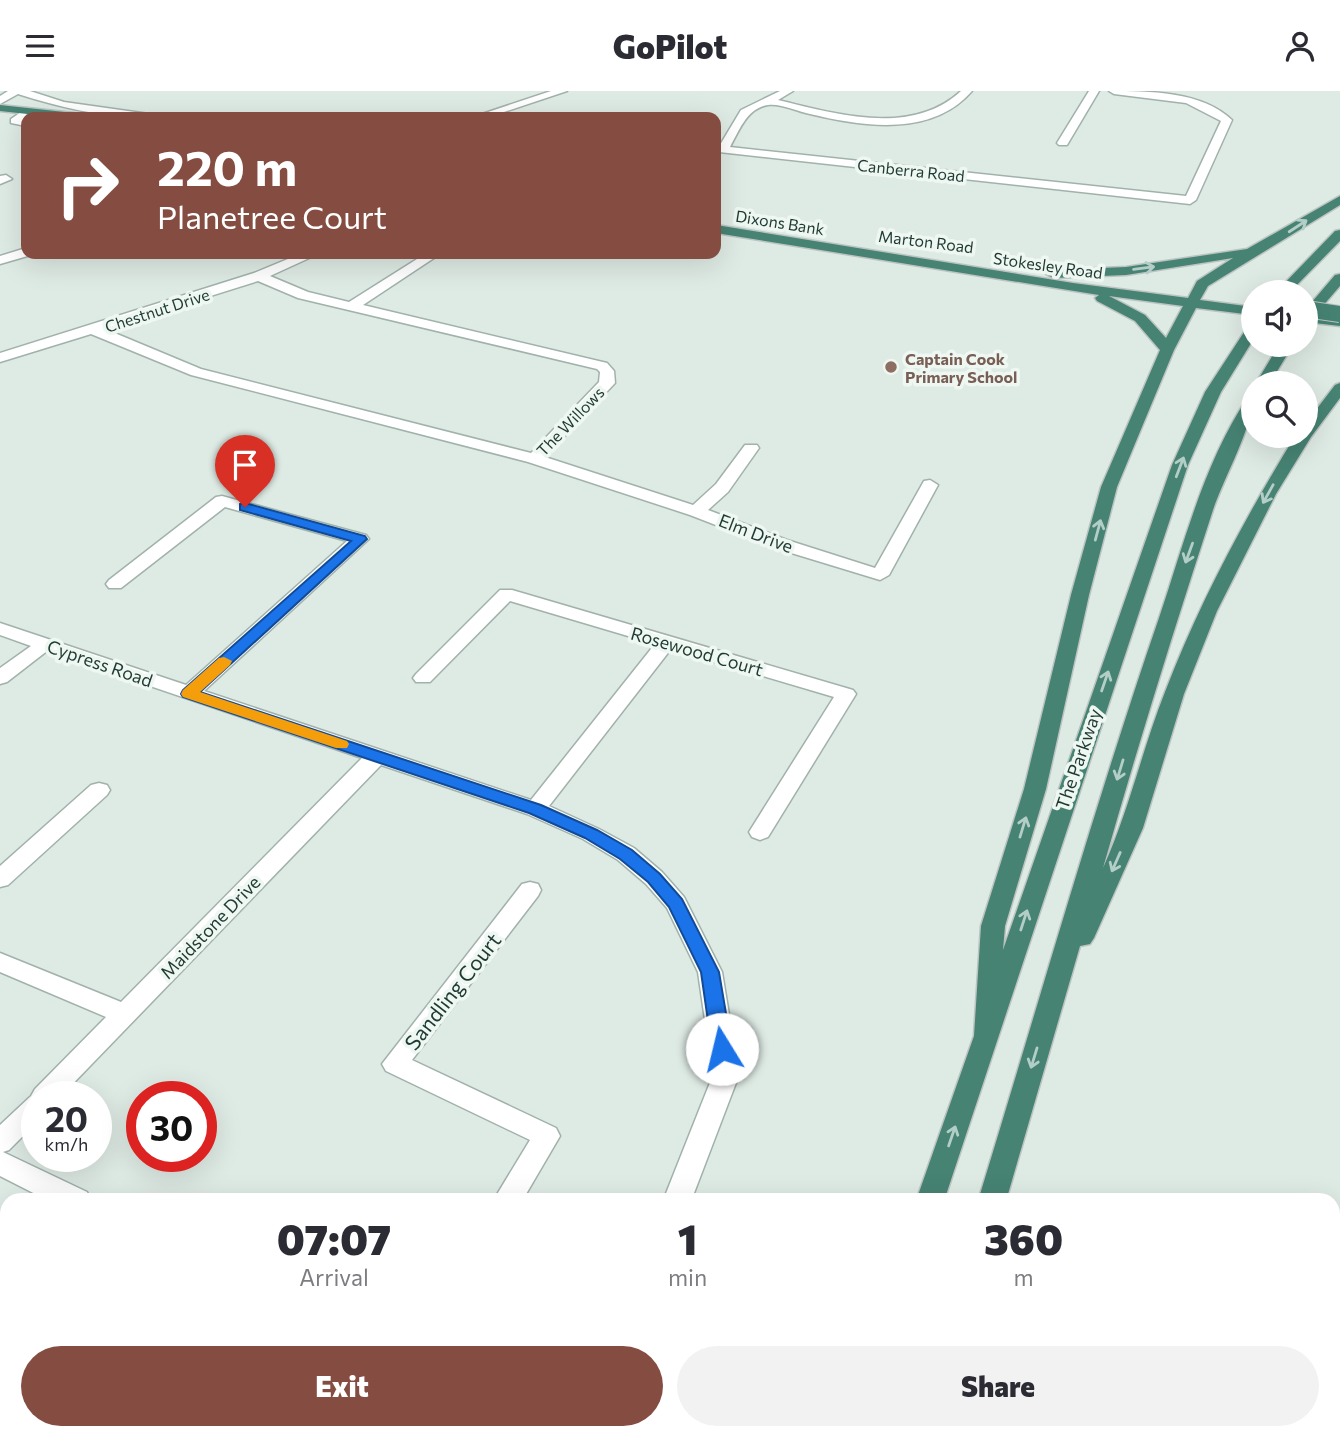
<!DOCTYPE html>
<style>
body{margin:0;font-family:Commissioner,sans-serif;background:#f2f2f3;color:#2b2b33;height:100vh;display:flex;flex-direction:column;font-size:26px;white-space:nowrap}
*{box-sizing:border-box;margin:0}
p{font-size:23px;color:#7c7c81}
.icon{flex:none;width:38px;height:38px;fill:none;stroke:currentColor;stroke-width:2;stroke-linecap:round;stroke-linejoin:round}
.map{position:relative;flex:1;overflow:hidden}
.side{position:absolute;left:0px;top:1102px;width:1340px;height:247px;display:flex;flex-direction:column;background:#fff;border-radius:21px 21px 0 0;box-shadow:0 7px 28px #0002}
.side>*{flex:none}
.hud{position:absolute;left:21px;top:21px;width:700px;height:147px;border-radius:14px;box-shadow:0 7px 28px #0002;background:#854c41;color:#fff;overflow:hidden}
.buttons{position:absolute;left:1241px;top:189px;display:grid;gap:14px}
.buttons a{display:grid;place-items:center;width:77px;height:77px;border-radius:50%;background:#fff;box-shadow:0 7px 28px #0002;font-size:35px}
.speed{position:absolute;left:21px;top:990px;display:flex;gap:14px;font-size:35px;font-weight:700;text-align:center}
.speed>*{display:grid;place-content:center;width:91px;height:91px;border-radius:50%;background:#fff;box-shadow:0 7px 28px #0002;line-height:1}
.speed small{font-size:18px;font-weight:400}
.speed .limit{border:10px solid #d22;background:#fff;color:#111}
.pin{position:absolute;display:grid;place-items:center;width:60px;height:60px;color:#fff;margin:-72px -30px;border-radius:50% 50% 50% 0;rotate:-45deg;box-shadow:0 0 7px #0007}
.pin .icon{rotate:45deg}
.me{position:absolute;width:77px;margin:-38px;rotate:351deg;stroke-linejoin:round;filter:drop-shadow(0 0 5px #0008)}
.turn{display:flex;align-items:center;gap:24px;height:147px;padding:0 21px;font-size:32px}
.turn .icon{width:91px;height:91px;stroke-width:2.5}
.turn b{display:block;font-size:49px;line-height:60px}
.eta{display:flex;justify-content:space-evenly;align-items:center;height:119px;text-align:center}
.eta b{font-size:42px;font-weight:800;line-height:49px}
.cta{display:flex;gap:14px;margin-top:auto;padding:14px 21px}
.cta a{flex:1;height:80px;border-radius:42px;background:#854c41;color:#fff;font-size:28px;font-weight:800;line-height:80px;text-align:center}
.cta a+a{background:#f2f2f3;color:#2b2b33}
header{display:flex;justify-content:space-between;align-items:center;height:91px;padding:0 21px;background:#fff;font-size:32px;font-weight:800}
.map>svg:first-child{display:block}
</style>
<header><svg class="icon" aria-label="menu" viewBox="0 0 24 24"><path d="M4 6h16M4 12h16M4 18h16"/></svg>GoPilot<svg class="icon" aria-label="person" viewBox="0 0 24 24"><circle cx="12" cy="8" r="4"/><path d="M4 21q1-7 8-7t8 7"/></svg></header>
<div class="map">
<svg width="1340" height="1349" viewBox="0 0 1340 1349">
<rect width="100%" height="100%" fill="#deeae4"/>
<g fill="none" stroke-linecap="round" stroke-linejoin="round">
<defs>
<path id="minor" d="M8 0H30L64 11 149 23 154 26C108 28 62 17 18 3L0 13V5Z
M551 0H567L489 26H473Z
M780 0H793L778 9C837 23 911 46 961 0H972C932 46 864 36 810 23 799 21 780 12 768 14 747 17 739 40 730 56L1186 105 1221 30 1186 12 1114 3 1109 0C1149 0 1202 0 1232 29L1196 109 1190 113 719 61 717 59 741 19Z
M1089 0H1099L1067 54H1059L1057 52Z
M27 17 32 20 24 28 26 29V35L11 32V28Z
M0 85 6 84 12 88 0 93Z
M26 157V163L31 164 0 173V165Z
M300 163H318L270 185 308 201 349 211 425 163H440L363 214 607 272 614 280 615 292 545 366 693 414 716 393 745 354H757L759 357 728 401 708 419 787 449 875 477 924 390 930 389 938 394 889 484 880 489 775 457 690 424 528 371 191 284 91 243 0 271V262L254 182ZM258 190 298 207 597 278 600 281 599 291 531 362 201 278 105 238Z
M222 405 366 444 369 448 204 600 531 709 655 553 510 510 430 591H416L413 587 416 583 500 499H512L853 599 856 603 768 746 760 749 752 746 749 741 834 606 671 558 549 715 599 738 634 757 662 781 684 806 722 881 739 984 691 1110H663L713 984 698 881 667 817 646 793 618 769 583 748 527 723 381 674 60 1006H37V1031L9 1059 3 1061 87 1101 91 1110H49L0 1085V1034L31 1005 35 998 106 926 0 881V862L121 911 362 667 47 560 7 591 0 593V577L31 555 0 544V532L186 594 347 450 225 416 121 497H109L106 493 109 489 216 406Z
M99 692 107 694 110 699 107 704 8 794 0 796V775L91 694Z
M530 791 538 793 541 799 538 805 412 969 556 1037 560 1045 522 1110H493L530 1049 386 980 382 973 522 793Z
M571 1342H603L600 1349H568Z"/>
<path id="trunk" d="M0 14 83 23 88 26H55L0 20Z
M1340 105V114L1208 195 1200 209 1253 216V224L1196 217 1174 259 1117 396 1089 504 1046 698 1005 835 1003 859 1172 374 1205 301 1248 235 1253 234V249L1221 301 1188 374 944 1110H916L974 945 981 835 1024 698 1071 504 1101 396 1160 259 1135 230 1097 210 1095 207 1099 204 716 142V134L1073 192 1188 207 1197 190 1233 167 1126 184 1053 187 1046 183 1053 179 1126 176 1247 158ZM1109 205 1183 215 1166 247 1145 224Z
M1340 139V150L1290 201H1276L1335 140Z
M1340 183V195L1315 224 1340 227V235L1306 231V218L1335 184Z
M1279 254H1293L1270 292H1256Z
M1340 292V307L1311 346 1276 403 1217 520 1184 603 1143 737 1094 847 1090 853 1080 855 1006 1110H978C1038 915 1093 719 1159 527 1184 453 1204 371 1248 306L1253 304C1253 337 1224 386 1213 419 1174 538 1137 657 1103 777 1129 720 1142 659 1165 601 1199 512 1245 427 1295 345H1306V332L1335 294Z
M835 1342H867L865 1349H833Z
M905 1342H937L935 1349H903Z"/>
</defs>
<use href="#minor" stroke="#a1b2ab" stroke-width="3"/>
<use href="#trunk" stroke="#bcc4c2" stroke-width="3"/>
<use href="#minor" fill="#fff" fill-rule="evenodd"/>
<use href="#trunk" fill="#468373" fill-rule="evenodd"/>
<defs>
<path id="trunk-bridge" d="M1306 218 1340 223"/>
</defs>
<use href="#trunk-bridge" stroke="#bcc4c2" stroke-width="18" stroke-linecap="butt"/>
<use href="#trunk-bridge" stroke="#468373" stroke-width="16"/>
</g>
<defs><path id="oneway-shaft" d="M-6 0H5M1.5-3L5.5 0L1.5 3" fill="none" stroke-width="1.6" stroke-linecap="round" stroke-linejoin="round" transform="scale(1.75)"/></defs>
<g stroke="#b3cec6">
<use href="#oneway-shaft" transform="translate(1298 135) rotate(-33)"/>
<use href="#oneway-shaft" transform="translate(1144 177) rotate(-7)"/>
<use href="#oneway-shaft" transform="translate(1180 376) rotate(-69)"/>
<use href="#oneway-shaft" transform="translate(1268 403) rotate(119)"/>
<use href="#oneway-shaft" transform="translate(1098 439) rotate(-75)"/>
<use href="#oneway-shaft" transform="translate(1189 462) rotate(110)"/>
<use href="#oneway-shaft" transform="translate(1105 590) rotate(-71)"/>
<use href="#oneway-shaft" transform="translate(1120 679) rotate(107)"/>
<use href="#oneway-shaft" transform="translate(1023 736) rotate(-73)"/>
<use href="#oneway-shaft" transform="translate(1116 771) rotate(114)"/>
<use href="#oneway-shaft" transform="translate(1024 829) rotate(-72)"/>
<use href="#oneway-shaft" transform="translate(1034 967) rotate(107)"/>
<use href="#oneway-shaft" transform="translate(952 1045) rotate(-71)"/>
</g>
<path fill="#1a73e8" stroke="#114b97" stroke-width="2" d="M245 412 365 445 367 448 200 601 541 714 597 739 632 759 660 783 682 808 719 881 732 958 729 964 722 966 715 964 712 958 701 881 669 816 648 791 620 768 585 747 529 722 183 606 181 603 183 599 351 450 240 419V413Z"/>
<path fill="#f59e0b" d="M224 566 232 570 230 574 200 601 347 650 349 653 347 657H336L183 606 181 603 183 599 219 567Z"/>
<circle fill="#8d6e63" stroke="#eef7f2" stroke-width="2.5" cx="891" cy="276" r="7"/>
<g text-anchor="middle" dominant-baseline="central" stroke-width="7" stroke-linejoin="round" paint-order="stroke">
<g font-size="16" fill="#1f3a32" stroke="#eef7f2">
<text transform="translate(911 79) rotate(6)">Canberra Road</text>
<text transform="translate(780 131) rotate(9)">Dixons Bank</text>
<text transform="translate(926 150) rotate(7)">Marton Road</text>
<text transform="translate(1048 174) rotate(8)">Stokesley Road</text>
<text transform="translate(157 219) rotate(-18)">Chestnut Drive</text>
<text transform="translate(570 330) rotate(-46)">The Willows</text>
</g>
<g font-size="16" font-weight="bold" fill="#785e54" stroke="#eef7f2" text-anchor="start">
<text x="905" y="267">Captain Cook<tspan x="905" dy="18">Primary School</tspan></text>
</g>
<g font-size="18" fill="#1f3a32" stroke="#eef7f2">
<text transform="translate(756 442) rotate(21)">Elm Drive</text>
<text transform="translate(697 560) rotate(16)">Rosewood Court</text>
<text transform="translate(100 572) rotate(19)">Cypress Road</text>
<text transform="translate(1078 668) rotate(-71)">The Parkway</text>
<text transform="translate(210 836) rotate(-46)">Maidstone Drive</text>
</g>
<g font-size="21" fill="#1f3a32" stroke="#eef7f2">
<text transform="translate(452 900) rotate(-52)">Sandling Court</text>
</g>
</g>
</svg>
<div class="buttons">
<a><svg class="icon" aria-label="sound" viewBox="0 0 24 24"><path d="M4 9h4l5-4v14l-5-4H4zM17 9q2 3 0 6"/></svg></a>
<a><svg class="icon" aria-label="search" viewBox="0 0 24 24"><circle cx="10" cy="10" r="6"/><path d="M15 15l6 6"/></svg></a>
</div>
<div class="speed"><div>20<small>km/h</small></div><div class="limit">30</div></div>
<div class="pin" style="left:245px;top:416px;background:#d93025"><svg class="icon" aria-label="arrive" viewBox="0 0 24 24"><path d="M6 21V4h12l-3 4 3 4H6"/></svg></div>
<svg class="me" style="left:722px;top:958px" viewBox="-20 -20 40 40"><circle r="19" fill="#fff"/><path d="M0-13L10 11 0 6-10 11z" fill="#1a73e8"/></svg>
<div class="hud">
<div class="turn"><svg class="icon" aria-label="right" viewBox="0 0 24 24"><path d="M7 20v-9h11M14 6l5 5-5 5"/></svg><div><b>220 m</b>Planetree Court</div></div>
</div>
<section class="side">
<div class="eta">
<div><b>07:07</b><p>Arrival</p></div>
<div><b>1</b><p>min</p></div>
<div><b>360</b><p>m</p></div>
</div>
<div class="cta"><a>Exit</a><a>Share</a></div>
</section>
</div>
